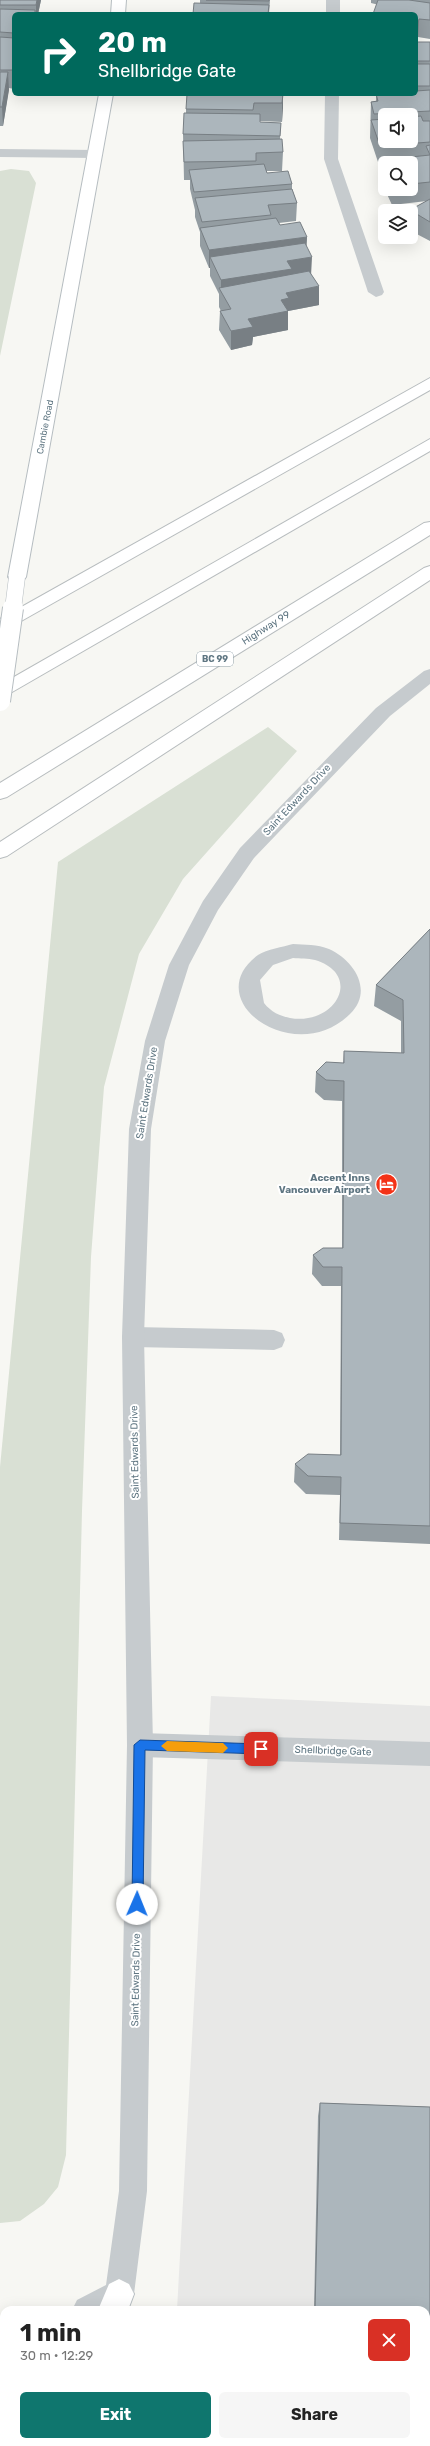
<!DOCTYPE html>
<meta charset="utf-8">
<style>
body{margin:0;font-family:Rubik,sans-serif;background:#f6f6f6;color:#222;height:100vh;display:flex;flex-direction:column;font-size:15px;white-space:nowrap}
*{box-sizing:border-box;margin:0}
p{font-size:13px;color:#767676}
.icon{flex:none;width:22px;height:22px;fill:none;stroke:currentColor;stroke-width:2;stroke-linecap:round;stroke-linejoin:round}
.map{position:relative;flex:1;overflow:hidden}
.panel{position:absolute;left:0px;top:2306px;width:430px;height:140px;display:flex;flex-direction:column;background:#fff;border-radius:12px 12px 0 0;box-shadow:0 4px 16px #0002}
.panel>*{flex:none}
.hud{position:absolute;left:12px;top:12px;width:406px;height:84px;border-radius:6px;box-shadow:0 4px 16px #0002;background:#00695c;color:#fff;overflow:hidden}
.fabs{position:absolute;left:378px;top:108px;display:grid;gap:8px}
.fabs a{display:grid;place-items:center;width:40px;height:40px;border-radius:6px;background:#fff;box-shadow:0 4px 16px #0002;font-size:20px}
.pin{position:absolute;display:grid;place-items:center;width:34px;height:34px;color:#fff;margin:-17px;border-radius:8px;box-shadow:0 2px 6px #0006}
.me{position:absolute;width:44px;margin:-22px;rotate:1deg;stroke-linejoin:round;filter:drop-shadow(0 0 3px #0008)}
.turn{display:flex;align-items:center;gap:14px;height:84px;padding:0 20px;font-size:18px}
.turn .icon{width:52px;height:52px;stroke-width:2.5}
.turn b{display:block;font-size:28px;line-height:34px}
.round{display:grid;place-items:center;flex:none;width:42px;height:42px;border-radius:6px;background:#f6f6f6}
.head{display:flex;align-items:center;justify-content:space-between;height:68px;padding:0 20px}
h1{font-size:24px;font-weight:700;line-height:30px}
.action{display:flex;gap:8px;margin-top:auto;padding:8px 20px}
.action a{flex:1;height:46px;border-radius:6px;background:#0f766e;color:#fff;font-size:16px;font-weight:700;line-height:46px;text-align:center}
.action a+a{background:#f6f6f6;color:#222}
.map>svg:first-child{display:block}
</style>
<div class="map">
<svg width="430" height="2446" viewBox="0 0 430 2446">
<rect width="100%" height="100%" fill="#f7f7f3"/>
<path fill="#e8e8e7" d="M211 1696 430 1706V2446H106L110 2442H426V2310H177Z"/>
<path fill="#d9e0d4" d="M11 169 29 171 36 183 0 356V171Z
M268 727 297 751 183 879 139 954 104 1087 91 1257 82 1511 66 2155 58 2187 44 2204 20 2221 0 2223V1467L58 862Z"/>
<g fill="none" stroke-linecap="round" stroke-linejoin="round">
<defs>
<path id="secondary" d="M112 0H126L125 14H111Z
M99 94H113L26 577 23 581H11L8 577Z
M119 2279 129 2284 134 2294 128 2310H98L109 2284Z
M21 2442H53L52 2446H20Z"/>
<path id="motorway" d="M430 378V390L0 633V619Z
M430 439V451L0 699V685Z
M430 522V535L7 797 0 799V783L424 523Z
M430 566V580L7 856 0 858V842L424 568Z"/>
</defs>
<use href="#secondary" stroke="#b6bdc1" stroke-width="2"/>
<use href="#motorway" stroke="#b8bdbf" stroke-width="2"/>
<path fill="#c6cbce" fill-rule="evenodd" d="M326 0H340V14H326Z
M325 94H339L338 159 384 292 382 295 376 297 368 292 324 159Z
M293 944C305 945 317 944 329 949 354 960 374 991 350 1014 295 1069 197 1000 258 955 267 949 283 947 293 944ZM293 958C300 959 308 958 315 960 364 975 335 1026 290 1018 280 1016 271 1012 264 1003L260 980 273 965Z
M133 1327 274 1330 282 1333 285 1340 282 1347 274 1350 133 1347 125 1344 122 1337 125 1330Z"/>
<path fill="#c6cbce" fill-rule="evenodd" d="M0 149 96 150 103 154 96 158 0 157Z
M140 1733 430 1742V1766L140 1757 131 1754 127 1745 131 1736Z"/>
<path fill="#c6cbce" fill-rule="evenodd" d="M430 669V684L390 716 254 858 218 910 189 965 165 1041 151 1129 144 1337 153 1745 147 2191 134 2294 129 2304 118 2310H72L77 2300 106 2285 119 2191 127 1745 122 1337 129 1129 145 1041 169 965 203 901 240 848 376 708 424 671Z
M0 2322H4V2352H0Z"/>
<use href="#secondary" fill="#fff" fill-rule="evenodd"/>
<use href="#motorway" fill="#fff" fill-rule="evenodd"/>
<defs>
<path id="secondary-bridge-far1" d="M13 609 17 577"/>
<path id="secondary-bridge" d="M0 701 13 608"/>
</defs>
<use href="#secondary-bridge-far1" stroke="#b6bdc1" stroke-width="17" stroke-linecap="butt"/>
<use href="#secondary-bridge" stroke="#b6bdc1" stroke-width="22" stroke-linecap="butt"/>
<use href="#secondary-bridge-far1" stroke="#fff" stroke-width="16"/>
<use href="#secondary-bridge" stroke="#fff" stroke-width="20"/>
</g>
<path fill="#949da2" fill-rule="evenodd" d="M0 0H41L38 14H14V89L9 88 3 126H0Z
M200 0H270L269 14H193L200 4Z
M371 0H430V39L418 37 416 41V14L371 3Z
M416 42H430V241L411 231V211H410V210L427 201 392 205 380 179 381 165H379L370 138 371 102 376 101V94H416ZM385 115H411V141H385ZM385 163H411V189H385Z
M283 94 282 122 260 121V122L281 123 280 139 283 152 282 171H266L267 173 292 184V189L297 203 296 221 279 223 280 225 307 237 306 246 311 274 319 305 288 311V330L253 337 252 345 231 350 219 330 220 311H221L219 307V294L210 276V268H209L200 246V232L195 217V210L190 189V180H184L183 134 186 113V109Z
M430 929V1544L339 1540 340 1495 306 1494 294 1482 295 1464 340 1455 341 1286H322L312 1274 313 1255 342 1248V1101L324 1100 315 1092 316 1072 343 1063 344 1051 401 1053V1021L374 1006 376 985Z
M320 2103 430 2107V2446H311V2442H426V2310H314L318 2116Z"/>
<path fill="#787f84" d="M37 0H41L38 14H36V5Z
M419 19 418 37 416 41 418 23Z
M8 72 9 90 3 126 2 107Z
M283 94V108L282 122V103Z
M307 237 306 256 210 257V268H209V250Z
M312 257 311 276 221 292V280L287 261Z
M319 286V305L288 311V330L253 337 252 345 231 350V331L248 319 281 300 286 293Z"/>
<path fill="#acb6bc" stroke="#787f84" d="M0 0H37L36 5H0Z
M206 0H269V1Z
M378 0H409L430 3V20L419 19 418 23H416V14H373Z
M194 3 269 5 268 14H193Z
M0 9 35 10V14H14V33L0 32Z
M0 37 14 38V70H0Z
M416 42H430V61H416Z
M416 64H430V86H416Z
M0 72H8L2 107H0Z
M430 90V111L374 114 371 102 378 101 376 94H416V91Z
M187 94H283L282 103H254L253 110 186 109Z
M184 113 260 114V122L281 123 280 136 183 134Z
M421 116 423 121H430V142L380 146 371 120 385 119V141H411V117Z
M282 139 283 152 256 153V161L184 162 183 141Z
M430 145V182L411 184V163H385V168L382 160 430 155 426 146Z
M264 164 267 173 288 171 292 184 194 192 189 170Z
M292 189 297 203 268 205 271 215 202 222 195 198Z
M430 199V222L410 210Z
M276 218 280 225 300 222 307 237 209 250 200 228Z
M305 243 312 257 287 261 292 269 221 280 210 257Z
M309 271 319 286 286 293 289 298 281 300 288 311 248 319 253 327 231 331 220 311 231 309 219 288Z
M430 929V1526L340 1523 341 1477 308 1476 295 1464 308 1454 341 1455 342 1267H323L313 1255 323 1248H343L344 1081 326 1080 316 1072 326 1062 344 1063V1051L404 1053 403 1000 376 985Z
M320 2103 430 2107V2446H312V2442H426V2310H315Z"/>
<path fill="#1a73e8" stroke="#114b97" d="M140 1740 261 1744 266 1749 261 1754 145 1750 143 1904 137 1910 132 1904 134 1745Z"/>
<path fill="#f59e0b" d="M167 1741 223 1743 228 1748 223 1753 167 1751 161 1746Z"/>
<defs>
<symbol id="hotel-disc" viewBox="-11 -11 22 22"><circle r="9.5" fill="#f43217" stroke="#fff"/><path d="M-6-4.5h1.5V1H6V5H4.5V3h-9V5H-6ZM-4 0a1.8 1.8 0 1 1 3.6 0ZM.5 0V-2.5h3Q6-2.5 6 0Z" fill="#fff"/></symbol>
</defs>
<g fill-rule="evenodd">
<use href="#hotel-disc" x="374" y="1172" width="25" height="25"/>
</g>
<g text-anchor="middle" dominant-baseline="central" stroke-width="4" stroke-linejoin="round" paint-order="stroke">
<g font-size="9" fill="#5f7682" stroke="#fff">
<text transform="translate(45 427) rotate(-79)">Cambie Road</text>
</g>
<rect fill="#fff" stroke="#8f9fa8" stroke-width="1" x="197" y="652" width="36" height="14" rx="3"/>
<g font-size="9" font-weight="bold" fill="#5f7682">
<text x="215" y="659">BC 99</text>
</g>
<g font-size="10" fill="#5f7682" stroke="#fff">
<text transform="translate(266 628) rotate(-32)">Highway 99</text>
<text transform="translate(297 800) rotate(-47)">Saint Edwards Drive</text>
<text transform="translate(147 1093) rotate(-81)">Saint Edwards Drive</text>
<text transform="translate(135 1452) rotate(-91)">Saint Edwards Drive</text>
<text transform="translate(333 1751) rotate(2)">Shellbridge Gate</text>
<text transform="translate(136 1980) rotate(-89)">Saint Edwards Drive</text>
</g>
<g font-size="10" font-weight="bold" fill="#5f7682" stroke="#fff" text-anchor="end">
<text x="370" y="1178">Accent Inns<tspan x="370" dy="12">Vancouver Airport</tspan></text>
</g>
</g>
</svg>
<div class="fabs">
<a><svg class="icon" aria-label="sound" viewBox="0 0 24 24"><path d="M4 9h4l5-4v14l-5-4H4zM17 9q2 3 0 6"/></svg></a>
<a><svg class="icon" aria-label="search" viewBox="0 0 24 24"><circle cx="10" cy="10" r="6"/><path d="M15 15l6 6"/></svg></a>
<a><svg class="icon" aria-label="layers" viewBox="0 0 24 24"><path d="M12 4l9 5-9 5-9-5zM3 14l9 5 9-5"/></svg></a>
</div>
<div class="pin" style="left:261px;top:1749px;background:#d93025"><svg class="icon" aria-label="arrive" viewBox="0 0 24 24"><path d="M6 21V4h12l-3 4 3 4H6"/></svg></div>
<svg class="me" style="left:137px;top:1904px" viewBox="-20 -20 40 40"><circle r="19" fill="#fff"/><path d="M0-13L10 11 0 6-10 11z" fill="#1a73e8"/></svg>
<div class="hud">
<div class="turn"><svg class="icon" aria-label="right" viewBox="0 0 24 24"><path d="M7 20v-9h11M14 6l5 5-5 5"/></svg><div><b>20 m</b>Shellbridge Gate</div></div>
</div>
<section class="panel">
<div class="head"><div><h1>1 min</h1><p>30 m · 12:29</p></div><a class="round" style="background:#d93025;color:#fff"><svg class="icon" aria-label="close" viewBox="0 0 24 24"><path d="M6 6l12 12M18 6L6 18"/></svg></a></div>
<div class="action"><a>Exit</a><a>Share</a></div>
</section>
</div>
